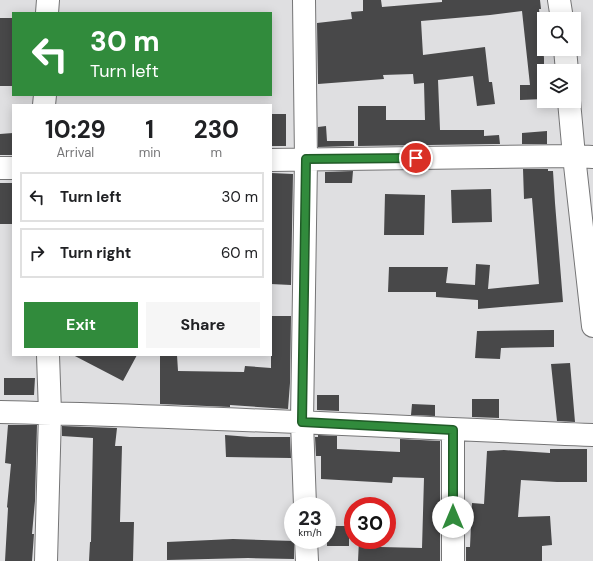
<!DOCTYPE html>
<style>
body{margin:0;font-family:"DM Sans",sans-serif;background:#f6f6f6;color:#202124;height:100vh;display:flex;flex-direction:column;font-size:15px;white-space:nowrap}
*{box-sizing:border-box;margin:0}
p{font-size:13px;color:#757577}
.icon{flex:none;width:22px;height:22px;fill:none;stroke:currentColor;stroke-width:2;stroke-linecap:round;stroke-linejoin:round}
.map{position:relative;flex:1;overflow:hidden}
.sheet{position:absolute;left:12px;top:104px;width:260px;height:252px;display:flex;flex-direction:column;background:#fff;border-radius:0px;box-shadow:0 2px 10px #0003}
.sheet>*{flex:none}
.hud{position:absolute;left:12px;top:12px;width:260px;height:84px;border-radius:0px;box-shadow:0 2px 10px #0003;background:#318b3c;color:#fff;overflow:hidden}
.controls{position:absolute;left:537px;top:12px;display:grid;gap:8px}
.controls a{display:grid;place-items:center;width:44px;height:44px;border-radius:0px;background:#fff;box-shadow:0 2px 10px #0003;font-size:20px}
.speed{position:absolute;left:284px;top:497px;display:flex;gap:8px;font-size:20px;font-weight:700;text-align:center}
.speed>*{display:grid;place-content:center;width:52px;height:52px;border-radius:50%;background:#fff;box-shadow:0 2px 10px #0003;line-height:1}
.speed small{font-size:10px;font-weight:400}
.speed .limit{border:6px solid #d22;background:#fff;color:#111}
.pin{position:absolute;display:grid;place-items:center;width:34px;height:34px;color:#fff;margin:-17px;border:2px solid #fff;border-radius:50%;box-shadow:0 1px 4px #0007}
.me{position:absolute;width:44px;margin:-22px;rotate:0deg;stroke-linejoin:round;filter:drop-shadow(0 0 3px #0008)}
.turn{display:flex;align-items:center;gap:14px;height:84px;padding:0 12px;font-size:18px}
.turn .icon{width:52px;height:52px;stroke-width:2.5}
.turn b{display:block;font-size:28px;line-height:34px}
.eta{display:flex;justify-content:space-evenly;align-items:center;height:68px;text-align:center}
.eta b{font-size:24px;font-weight:700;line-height:28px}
.primary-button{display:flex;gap:8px;margin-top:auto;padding:8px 12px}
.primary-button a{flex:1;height:46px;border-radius:0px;background:#318b3c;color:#fff;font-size:16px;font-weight:700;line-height:46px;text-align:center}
.primary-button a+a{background:#f6f6f6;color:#202124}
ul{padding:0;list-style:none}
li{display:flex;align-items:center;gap:12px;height:50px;margin:0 8px 6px;padding:0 4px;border:2px solid #e0e0e0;border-radius:0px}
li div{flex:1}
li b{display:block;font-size:15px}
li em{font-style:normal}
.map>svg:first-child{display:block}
</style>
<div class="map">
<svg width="593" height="561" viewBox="0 0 593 561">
<rect width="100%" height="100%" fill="#dfdfe1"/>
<path fill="#484849" d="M363 0H381L382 7 442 2V0H540L541 9H539L544 58V99L520 100V85H530L522 11 490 15 421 21 423 55 485 47 489 82H492L495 104 477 106 473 76 438 80 440 130H484V136L499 135 500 144 358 146V106H386V120H425L424 83 414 84 413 74 383 75 384 79 318 84 317 23 352 19 351 12 363 11Z
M0 18H13V86H0Z
M271 114H286V146H271Z
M326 126 327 141H354V146L318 147V127Z
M547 131V144H522V133Z
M13 133V155H0V134Z
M523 169H548V171H553L555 203 563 302 478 309V300L436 297V292H388L389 267H448L446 283 475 285 476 264 490 265 488 289 539 284 532 198 524 199Z
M353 171 352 183H325V172Z
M271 173 293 174 291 285 271 284Z
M0 183H13V224H0Z
M491 189 492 222 452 223 451 190Z
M385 194 425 195 424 235H384Z
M271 316H291L290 383 288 409 230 405V407L160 404V355H177L178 371 244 372 245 366 271 368Z
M554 330V347L501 348 500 359 475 358 477 331Z
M73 355H137L123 381Z
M570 363 575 422 557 421 551 364Z
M4 378H35L34 395H4Z
M317 395H339V411L317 410Z
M472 399H499V418L472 417Z
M412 404 435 405V416L411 415Z
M8 425H37L35 501 32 534H34L32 561H5L8 508 7 507 11 464 5 463Z
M62 426 117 428 115 446H122L120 522H134L133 561H89L90 542H91L93 438 62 436Z
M225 435 250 437H290L291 458 226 457Z
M318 435 337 436V449L400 452V439L440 441V561H358L359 540H381L380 547 422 548 424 478 393 477 392 483 321 479V456H316L315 437H318Z
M550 449H587V482H557L521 480 518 517 550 516 552 545 542 546V561H466V547H470L472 503 484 504 487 451 504 450 550 453Z
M327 526H349V546H327Z
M233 539 294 541V559L248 558 167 560V542Z"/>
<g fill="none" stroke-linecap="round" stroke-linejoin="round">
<defs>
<path id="minor" d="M304 0 306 159 302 422 305 506
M559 0 562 19
M47 13 48 0
M565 49 567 71
M569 101 574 156 593 326
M44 105 45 95
M271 160 574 156 593 157
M0 168H13
M0 412C198 416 395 427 593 435
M453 430V561
M306 540 307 561
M46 561 50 413 48 355"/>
</defs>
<use href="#minor" stroke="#757576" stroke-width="24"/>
<use href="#minor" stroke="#fff" stroke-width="22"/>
</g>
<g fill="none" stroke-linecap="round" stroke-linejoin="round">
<defs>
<path id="route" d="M416 158 306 159 302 422 453 430V517"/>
</defs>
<use href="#route" stroke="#205a27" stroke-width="10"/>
<use href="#route" stroke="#318b3c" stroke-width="7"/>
</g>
</svg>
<div class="controls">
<a><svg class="icon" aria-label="search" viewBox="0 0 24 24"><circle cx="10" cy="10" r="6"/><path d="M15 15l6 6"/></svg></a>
<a><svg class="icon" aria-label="layers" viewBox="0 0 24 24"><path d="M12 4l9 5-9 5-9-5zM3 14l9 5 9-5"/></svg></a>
</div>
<div class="speed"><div>23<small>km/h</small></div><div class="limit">30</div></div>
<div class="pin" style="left:416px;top:158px;background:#d93025"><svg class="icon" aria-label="arrive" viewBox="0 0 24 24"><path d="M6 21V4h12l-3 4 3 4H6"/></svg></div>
<svg class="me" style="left:453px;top:517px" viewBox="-20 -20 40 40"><circle r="19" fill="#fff"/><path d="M0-13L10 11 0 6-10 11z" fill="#318b3c"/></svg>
<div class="hud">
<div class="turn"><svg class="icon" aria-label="left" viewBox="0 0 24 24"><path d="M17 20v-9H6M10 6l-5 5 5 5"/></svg><div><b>30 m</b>Turn left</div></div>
</div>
<section class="sheet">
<div class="eta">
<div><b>10:29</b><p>Arrival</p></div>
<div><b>1</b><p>min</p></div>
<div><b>230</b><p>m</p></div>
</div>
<ul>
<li><svg class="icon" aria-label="left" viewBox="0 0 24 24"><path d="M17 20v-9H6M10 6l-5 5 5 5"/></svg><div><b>Turn left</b></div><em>30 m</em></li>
<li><svg class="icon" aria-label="right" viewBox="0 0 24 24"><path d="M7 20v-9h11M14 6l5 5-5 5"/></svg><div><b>Turn right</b></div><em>60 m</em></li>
</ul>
<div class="primary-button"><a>Exit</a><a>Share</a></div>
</section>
</div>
